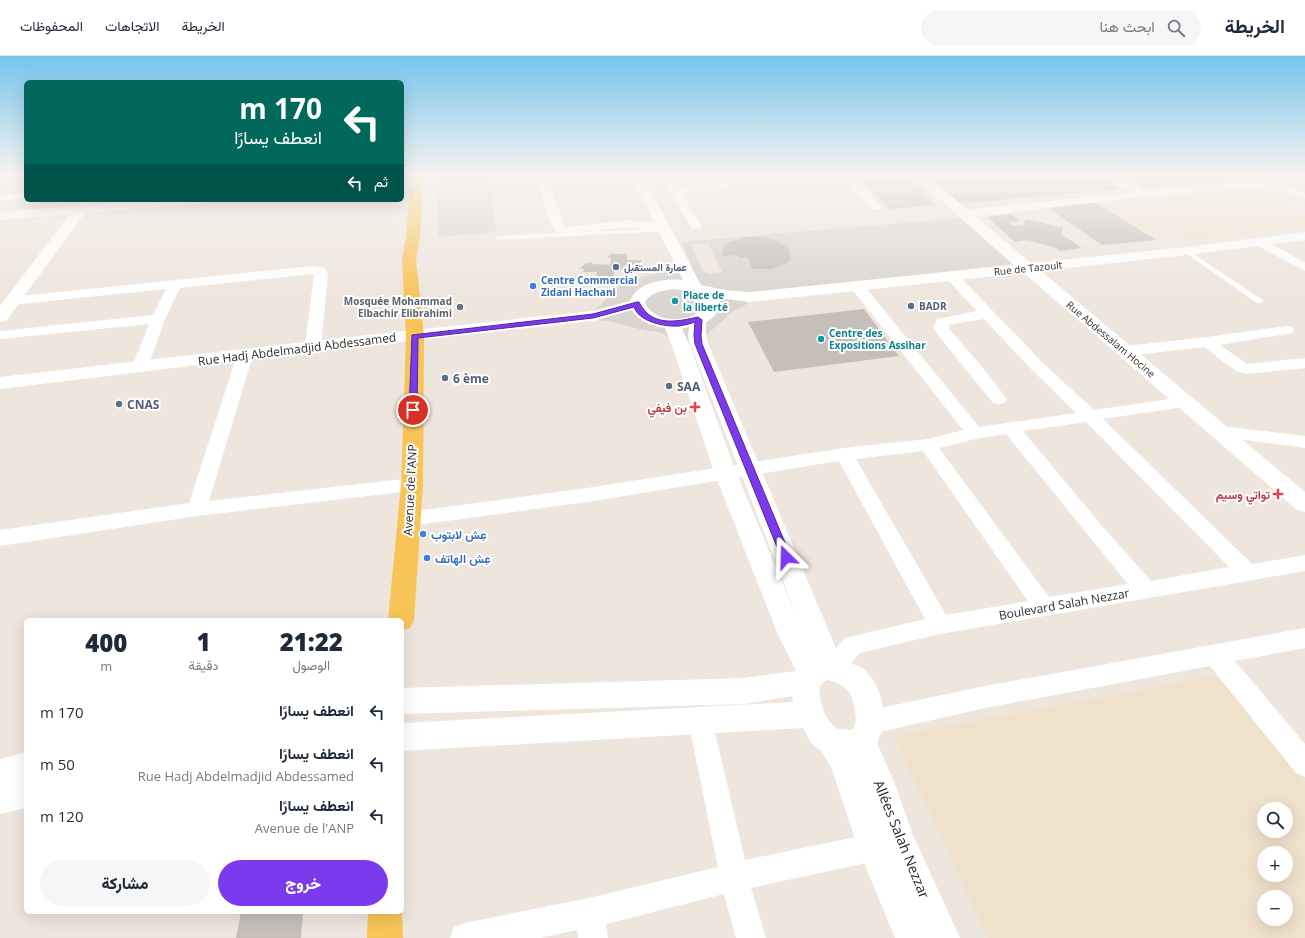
<!DOCTYPE html>
<html lang="ar">
<meta charset="utf-8">
<style>
body{margin:0;font-family:"Open Sans",Vazirmatn,sans-serif;background:#f6f6f7;color:#1f2937;direction:rtl;height:100vh;display:flex;flex-direction:column;font-size:15px;white-space:nowrap}
*{box-sizing:border-box;margin:0}
p{font-size:13px;color:#747a83}
.icon{flex:none;width:22px;height:22px;fill:none;stroke:currentColor;stroke-width:2;stroke-linecap:round;stroke-linejoin:round}
.map{position:relative;flex:1;overflow:hidden;direction:ltr}
.details{position:absolute;left:24px;top:562px;width:380px;height:296px;display:flex;flex-direction:column;background:#fff;border-radius:6px;box-shadow:0 4px 16px #0002;direction:rtl}
.details>*{flex:none}
.guide{position:absolute;left:24px;top:24px;width:380px;height:122px;border-radius:6px;box-shadow:0 4px 16px #0002;direction:rtl;background:#00695c;color:#fff;overflow:hidden}
.tools{position:absolute;left:1257px;top:746px;display:grid;gap:8px}
.tools a{display:grid;place-items:center;width:36px;height:36px;border-radius:50%;background:#fff;box-shadow:0 4px 16px #0002;font-size:20px}
.pin{position:absolute;display:grid;place-items:center;width:34px;height:34px;color:#fff;margin:-17px;border:2px solid #fff;border-radius:50%;box-shadow:0 1px 4px #0007}
.me{position:absolute;width:44px;margin:-22px;rotate:338deg;stroke-linejoin:round;filter:drop-shadow(0 0 3px #0008)}
.turn{display:flex;align-items:center;gap:14px;height:84px;padding:0 16px;font-size:18px}
.turn .icon{width:52px;height:52px;stroke-width:2.5}
.turn b{display:block;font-size:28px;line-height:34px}
.then{display:flex;align-items:center;height:38px;padding:0 16px;background:#0003;gap:8px;font-size:15px}
.eta{display:flex;justify-content:space-evenly;align-items:center;height:68px;text-align:center}
.eta b{font-size:24px;font-weight:800;line-height:28px}
.cta{display:flex;gap:8px;margin-top:auto;padding:8px 16px}
.cta a{flex:1;height:46px;border-radius:24px;background:#7c3aed;color:#fff;font-size:16px;font-weight:800;line-height:46px;text-align:center}
.cta a+a{background:#f6f6f7;color:#1f2937}
ul{padding:0;list-style:none}
li{display:flex;align-items:center;gap:12px;height:52px;padding:0 16px}
li div{flex:1}
li b{display:block;font-size:15px}
li em{font-style:normal}
header{display:flex;align-items:center;gap:24px;box-sizing:border-box;height:56px;padding:0 20px;background:#fff;border-bottom:1px solid #e0e1e3}
header strong{font-size:19px}
nav{display:flex;gap:22px;margin-inline-start:auto;font-size:14px}
.search{width:280px;height:36px;background:#f6f6f7;display:flex;align-items:center;gap:10px;box-sizing:border-box;padding:0 14px;border-radius:22px;color:#747a83;font-size:15px}
.map>svg:first-child{display:block}
</style>
<header>
<strong>الخريطة</strong>
<div class="search"><svg class="icon" aria-label="search" viewBox="0 0 24 24"><circle cx="10" cy="10" r="6"/><path d="M15 15l6 6"/></svg>ابحث هنا</div>
<nav><a>الخريطة</a><a>الاتجاهات</a><a>المحفوظات</a></nav>
</header>
<div class="map">
<svg width="1305" height="882" viewBox="0 0 1305 882">
<rect width="100%" height="100%" fill="#eee5dd"/>
<path fill="#f0e1cb" fill-rule="evenodd" d="M726 118H837L733 127Z
M1255 134 1305 160V171L1191 184 1179 177 1161 179 1157 176 1149 177 1108 150Z
M1217 620 1305 726V882H988L894 680ZM1264 753H1286V775H1264ZM1264 797H1286V819H1264ZM1264 841H1286V863H1264Z"/>
<path fill="#b9e796" d="M1116 118H1257L1264 122 1139 133Z"/>
<path fill="#dad5d0" fill-rule="evenodd" d="M438 118H489L496 176 438 181Z
M960 162 1012 208 743 238 747 248 732 256 702 283 679 285 659 276 643 274 609 265H601L593 254 601 249 620 229 633 223 655 218 666 211 692 209 681 186ZM708 187 722 216 708 218 702 214 691 188Z"/>
<path fill="#c6bfb9" d="M923 118H1098L1120 133 956 148Z
M904 121 911 127H914L929 141H926L935 149 889 153 862 125Z
M1093 145 1156 184 1102 189 1047 151Z
M1012 158 1020 165 1008 166 1013 170 1023 169 1026 163 1063 172 1061 178 1082 192 1060 195 1056 192 1027 184 1015 186 987 161Z
M746 181H763L778 185 790 194 791 203 785 208 772 213H752L748 201 739 202 738 199 722 200 724 190 729 186Z
M610 198H627V204H641V208H645L641 212 614 214V223L604 226 605 224H597V216H583L584 213H580L584 208 592 206V208L610 209 611 202H607Z
M864 253 899 300 774 316 748 266Z
M241 856H303L301 882H236Z"/>
<g fill="none" stroke-linecap="round" stroke-linejoin="round">
<path fill="#fff" fill-rule="evenodd" d="M1273 126C1283 125 1294 136 1305 138V142L1294 139 1273 128Z
M664 172 667 174 666 175 498 184 495 182 498 180Z
M1184 194H1188L1264 245 1260 247H1257L1184 196Z"/>
<path fill="#fff" fill-rule="evenodd" d="M660 118H670L678 131 718 127 714 118H724L729 127 726 132 722 133 682 138 702 170 700 173H692L690 170Z
M838 118H883L878 121 855 123 880 149 882 151 880 153H872Z
M1107 118H1120L1144 134 1305 121V127L1142 141 964 162 960 161 958 158 960 155 964 154 1131 136Z
M544 124 549 127 565 171 629 164 667 168 669 171 667 174C654 177 641 171 627 172 605 173 584 176 562 179 548 175 542 140 539 127Z
M26 137V143L0 144V138Z
M82 144H94L86 154H78L76 152Z
M1260 182 1305 206V215L1256 189 1254 186 1256 183Z
M313 210 324 212 328 218 321 290 318 293 313 295 308 293 305 290 314 218H313L180 232 165 263 148 311 146 314 140 316 134 314 132 311 149 268 0 283V275L153 259 166 233 11 249 6 248 4 245 6 242 11 241Z
M951 216 956 217 1045 309 1094 354 1184 341 1190 342 1192 346 1190 350 1184 351 1103 363 1252 508 1305 499V515L940 578 860 597 852 606 846 620 838 623 830 620 826 613 835 593 845 582 925 563 839 405 587 446 409 470 402 468 399 463 402 458 409 456 587 432 844 392 928 383 963 374 852 233 850 230 852 227H862L979 371 1076 357 1033 315 984 263 948 269 950 274 978 306 1007 343 1005 347 999 348 993 347 938 279 933 270 938 263 977 255 944 220 946 217ZM1086 366 1229 511 1151 525 1102 470 1023 375ZM1006 378 1128 528 1049 541 939 392 975 383ZM923 395 1028 545 946 559 856 403Z
M1287 270 1292 271 1294 274 1292 277 1220 289 1247 308 1305 302V312L1247 318 1236 315 1204 291 1126 300 1121 298 1118 295 1121 292 1126 290 1207 281Z
M245 294 250 296 253 299 209 445 412 422 419 424 421 429 419 434 197 460 0 490V474L189 447 237 299 240 296Z
M1221 370 1305 380V392L1215 380 1212 376 1215 372Z
M1305 572V592L1235 605 1305 688V721L1296 717 1210 610 985 652 871 678 862 674 859 666 862 658 871 654 985 630Z
M700 652 709 656 712 664 745 804 885 775 895 779 899 789 895 799 885 803 751 832 766 882H736L724 838 606 868 608 882H578L577 874 539 882H450L454 871 465 867 589 842 718 811 688 664 691 656Z"/>
<path fill="#fff" fill-rule="evenodd" d="M630 118H642L701 229 725 234 750 236 1014 209 911 118H925L1031 207 1186 191 1305 176V184L1186 199 1041 215 1305 436V456L1297 454 1024 217 750 246 718 242C723 253 715 261 706 266V280L708 287 840 602 864 613 874 625 878 634 881 642 885 664 884 669 877 687 895 728 913 779 960 882H895L858 792 831 711 822 696 811 687 803 672 402 695V667L793 646 792 640 744 648 402 658V632L744 622 796 615 779 581 714 416 672 290 665 272C652 270 639 266 632 254L593 265 313 295 0 333V321L313 285 592 255 630 245C637 226 665 222 683 224ZM673 233C684 234 696 235 703 244V253C688 267 655 268 645 247 649 236 662 235 673 233ZM689 271 688 280 690 287 799 566 736 416 690 290 682 273ZM826 624C845 626 854 638 855 656 856 662 857 668 852 674L837 673C824 663 820 647 819 631Z
M417 122 421 123 423 126 421 129 402 131V123Z
M148 144H204L202 147 197 148 85 157 6 265 0 266V250L70 158 0 164V156L77 150 82 148 86 149Z
M26 696V752L0 758V703Z"/>
<path fill="#f8c457" fill-rule="evenodd" d="M411 118H423L420 181 416 203 424 280 423 429 414 564 410 572 402 574V564H388L401 429 406 280 402 203 406 181Z
M368 856H402L403 882H367Z"/>
</g>
<linearGradient id="sky" x2="0" y2="1"><stop stop-color="#75c4ed"/><stop offset="0.49" stop-color="#f7f3f0"/><stop offset="1" stop-color="#f7f3f0" stop-opacity="0"/></linearGradient>
<rect width="1305" height="242" fill="url(#sky)"/>
<path fill="#7c3aed" stroke="#51269a" d="M637 246H639C651 271 676 266 698 261L702 264 701 280 702 288 791 501 789 504H782L781 501 695 288 694 280 695 266C690 268 684 269 679 270 665 271 639 266 634 251L593 262 418 282 417 354 413 357 409 354 412 279 593 258Z"/>
<g fill="#5c6f8a" stroke="#fff" stroke-width="1.5">
<circle cx="616" cy="211" r="4"/>
<circle cx="911" cy="250" r="4"/>
<circle cx="445" cy="322" r="4"/>
<circle cx="669" cy="330" r="4"/>
<circle cx="119" cy="348" r="4"/>
</g>
<g fill="#3f7fe0" stroke="#fff" stroke-width="1.5">
<circle cx="533" cy="230" r="4"/>
<circle cx="423" cy="478" r="4"/>
<circle cx="427" cy="502" r="4"/>
</g>
<g fill="#0f9aa8" stroke="#fff" stroke-width="1.5">
<circle cx="675" cy="245" r="4"/>
<circle cx="821" cy="283" r="4"/>
</g>
<circle fill="#6b7280" stroke="#fff" stroke-width="1.5" cx="460" cy="251" r="4"/>
<g fill="#e0444e" stroke="#fff" stroke-width="1.5">
<path d="M693 345h4v4h4v4h-4v4h-4v-4h-4v-4h4z"/>
<path d="M1276 432h4v4h4v4h-4v4h-4v-4h-4v-4h4z"/>
</g>
<g text-anchor="middle" dominant-baseline="central" stroke-width="4" stroke-linejoin="round" paint-order="stroke">
<g font-size="10" font-weight="bold" fill="#4e5e75" stroke="#fff" text-anchor="start">
<text x="624" y="211">عمارة المستقبل</text>
<text x="919" y="250">BADR</text>
</g>
<g font-size="10" fill="#2b2b2b" stroke="#fff">
<text transform="translate(1028 212) rotate(-6)">Rue de Tazoult</text>
<text transform="translate(1111 283) rotate(40)">Rue Abdessalam Hocine</text>
</g>
<g font-size="10" font-weight="bold" fill="#366cbe" stroke="#fff" text-anchor="start">
<text x="541" y="224">Centre Commercial<tspan x="541" dy="12">Zidani Hachani</tspan></text>
</g>
<g font-size="10" font-weight="bold" fill="#0d838f" stroke="#fff" text-anchor="start">
<text x="683" y="239">Place de<tspan x="683" dy="12">la liberté</tspan></text>
<text x="829" y="277">Centre des<tspan x="829" dy="12">Expositions Assihar</tspan></text>
</g>
<g font-size="10" font-weight="bold" fill="#5b616d" stroke="#fff" text-anchor="end">
<text x="452" y="245">Mosquée Mohammad<tspan x="452" dy="12">Elbachir Elibrahimi</tspan></text>
</g>
<g font-size="12" fill="#2b2b2b" stroke="#fff">
<text transform="translate(297 293) rotate(-7)">Rue Hadj Abdelmadjid Abdessamed</text>
<text transform="translate(410 434) rotate(-87)">Avenue de l'ANP</text>
<text transform="translate(1064 548) rotate(-10)">Boulevard Salah Nezzar</text>
</g>
<g font-size="12" font-weight="bold" fill="#4e5e75" stroke="#fff" text-anchor="start">
<text x="453" y="322">6 ème</text>
<text x="677" y="330">SAA</text>
<text x="127" y="348">CNAS</text>
</g>
<g font-size="12" font-weight="bold" fill="#be3a42" stroke="#fff" text-anchor="end">
<text x="687" y="351">بن فيفي</text>
<text x="1270" y="438">تواتي وسيم</text>
</g>
<g font-size="12" font-weight="bold" fill="#366cbe" stroke="#fff" text-anchor="start">
<text x="431" y="478">عِش لابتوب</text>
<text x="435" y="502">عِش الهاتف</text>
</g>
<g font-size="14" fill="#2b2b2b" stroke="#fff">
<text transform="translate(902 783) rotate(68)">Allées Salah Nezzar</text>
</g>
</g>
</svg>
<div class="tools">
<a><svg class="icon" aria-label="search" viewBox="0 0 24 24"><circle cx="10" cy="10" r="6"/><path d="M15 15l6 6"/></svg></a>
<a>+</a>
<a>−</a>
</div>
<div class="pin" style="left:413px;top:354px;background:#d93025"><svg class="icon" aria-label="arrive" viewBox="0 0 24 24"><path d="M6 21V4h12l-3 4 3 4H6"/></svg></div>
<svg class="me" style="left:786px;top:501px" viewBox="-20 -20 40 40"><path d="M0-17L14 15 0 8-14 15z" fill="#7c3aed" stroke="#fff" stroke-width="4"/></svg>
<div class="guide">
<div class="turn"><svg class="icon" aria-label="left" viewBox="0 0 24 24"><path d="M17 20v-9H6M10 6l-5 5 5 5"/></svg><div><b>170 m</b>انعطف يسارًا</div></div>
<div class="then">ثم<svg class="icon" aria-label="left" viewBox="0 0 24 24"><path d="M17 20v-9H6M10 6l-5 5 5 5"/></svg></div>
</div>
<section class="details">
<div class="eta">
<div><b>21:22</b><p>الوصول</p></div>
<div><b>1</b><p>دقيقة</p></div>
<div><b>400</b><p>m</p></div>
</div>
<ul>
<li><svg class="icon" aria-label="left" viewBox="0 0 24 24"><path d="M17 20v-9H6M10 6l-5 5 5 5"/></svg><div><b>انعطف يسارًا</b></div><em>170 m</em></li>
<li><svg class="icon" aria-label="left" viewBox="0 0 24 24"><path d="M17 20v-9H6M10 6l-5 5 5 5"/></svg><div><b>انعطف يسارًا</b><p>Rue Hadj Abdelmadjid Abdessamed</p></div><em>50 m</em></li>
<li><svg class="icon" aria-label="left" viewBox="0 0 24 24"><path d="M17 20v-9H6M10 6l-5 5 5 5"/></svg><div><b>انعطف يسارًا</b><p>Avenue de l'ANP</p></div><em>120 m</em></li>
</ul>
<div class="cta"><a>خروج</a><a>مشاركة</a></div>
</section>
</div>
